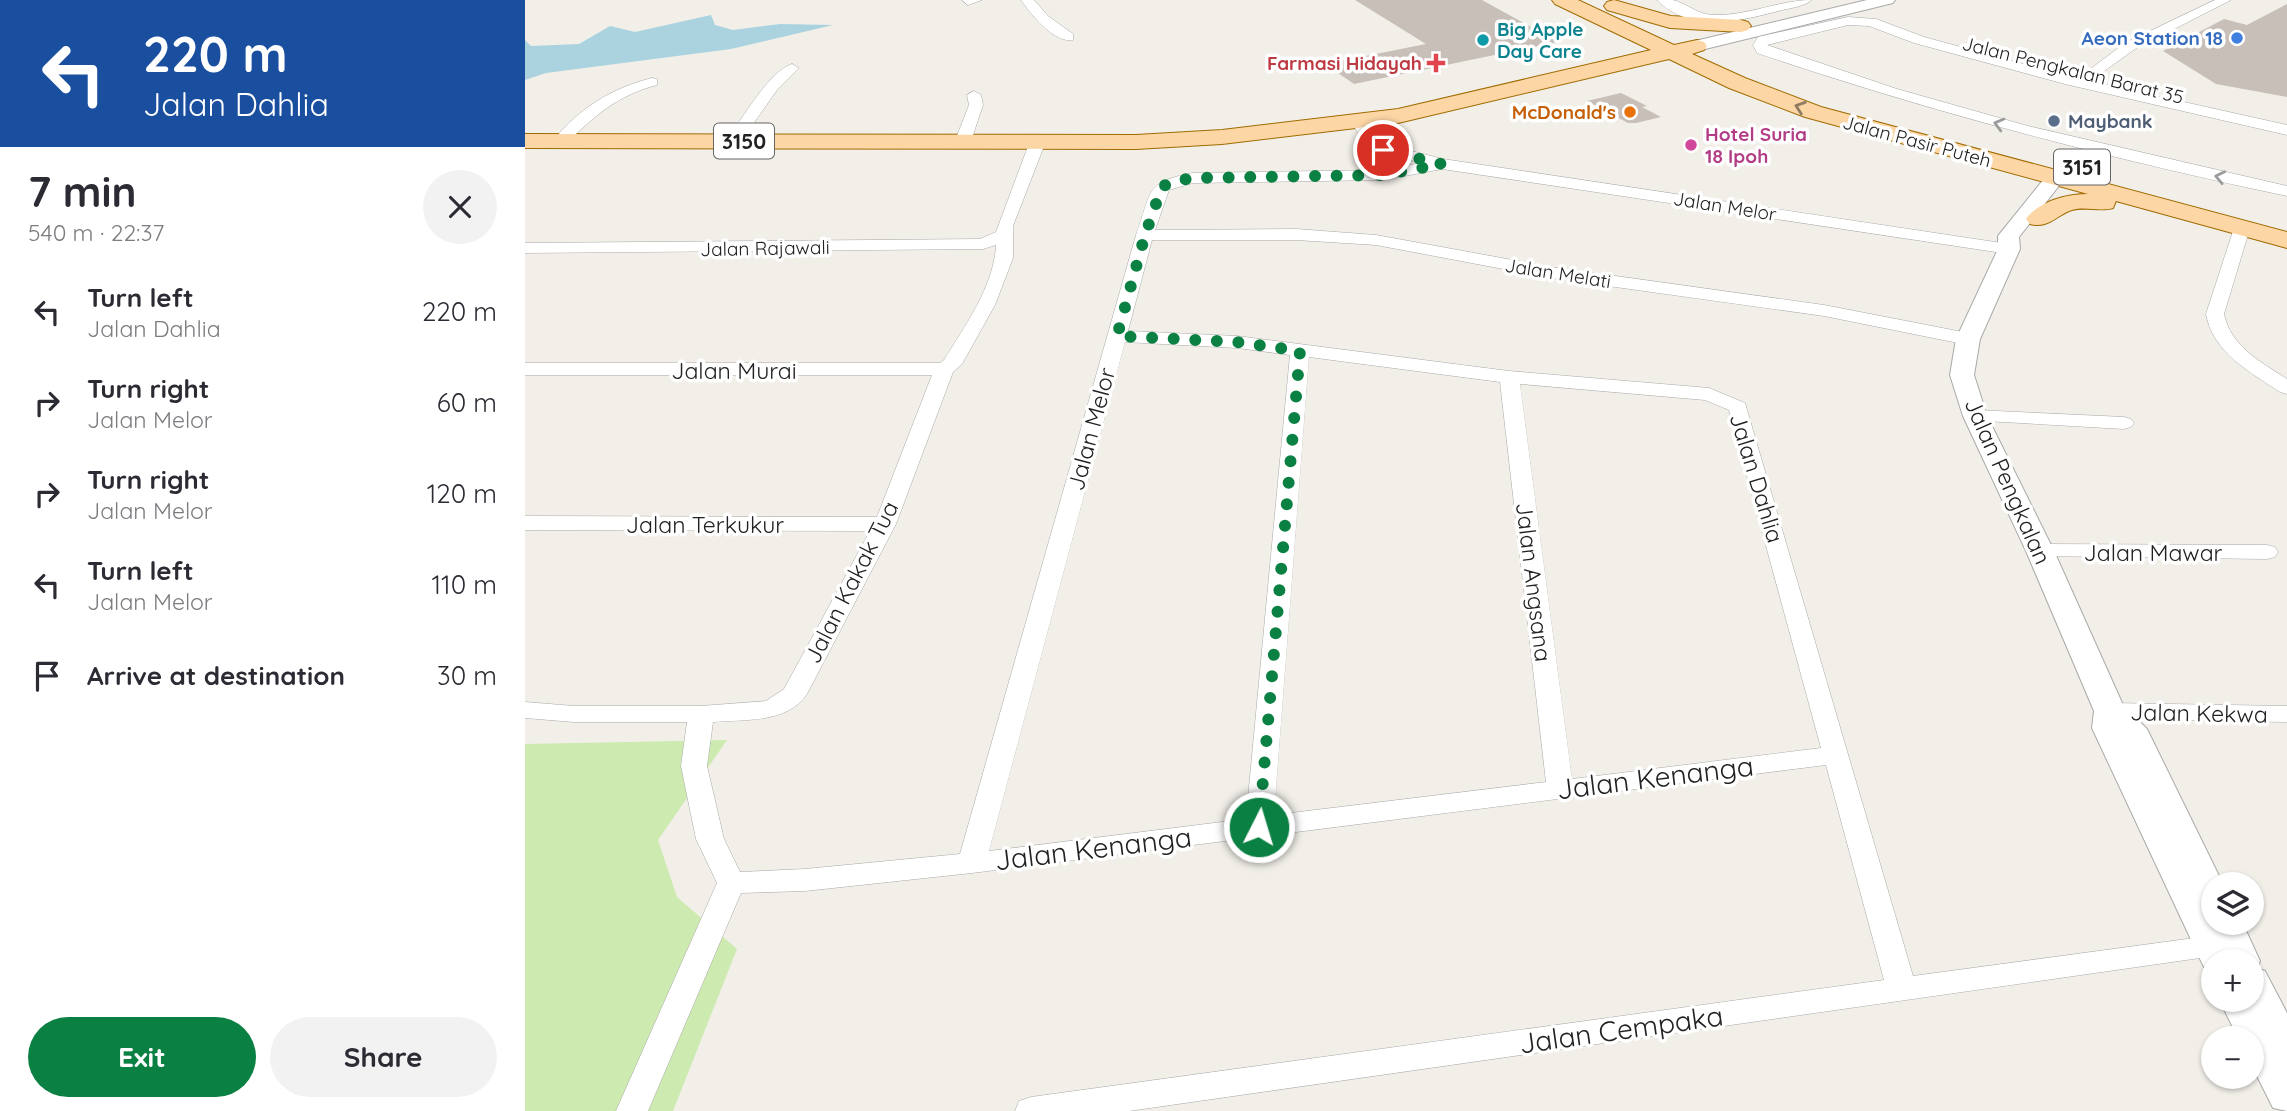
<!DOCTYPE html>
<meta charset="utf-8">
<style>
body{margin:0;font-family:Quicksand,sans-serif;background:#f2f2f3;color:#2b2b33;height:100vh;display:flex;flex-direction:column;font-size:26px;white-space:nowrap}
*{box-sizing:border-box;margin:0}
p{font-size:23px;color:#7c7c81}
.icon{flex:none;width:38px;height:38px;fill:none;stroke:currentColor;stroke-width:2;stroke-linecap:round;stroke-linejoin:round}
.map{position:relative;flex:1;overflow:hidden}
.panel{display:flex;flex-direction:column;background:#fff;width:525px}
.panel>*{flex:none}
.hud{background:#1a4fa0;color:#fff;overflow:hidden}
.fabs{position:absolute;left:1676px;top:872px;display:grid;gap:14px}
.fabs a{display:grid;place-items:center;width:63px;height:63px;border-radius:50%;background:#fff;box-shadow:0 2px 5px #0004;font-size:35px}
.pin{position:absolute;display:grid;place-items:center;width:60px;height:60px;color:#fff;margin:-30px;border:4px solid #fff;border-radius:50%;box-shadow:0 2px 7px #0007}
.me{position:absolute;width:77px;margin:-38px;rotate:5deg;stroke-linejoin:round;filter:drop-shadow(0 0 5px #0008)}
.turn{display:flex;align-items:center;gap:24px;height:147px;padding:0 28px;font-size:32px}
.turn .icon{width:91px;height:91px;stroke-width:2.5}
.turn b{display:block;font-size:49px;line-height:60px}
.round{display:grid;place-items:center;flex:none;width:74px;height:74px;border-radius:37px;background:#f2f2f3}
.summary{display:flex;align-items:center;justify-content:space-between;height:119px;padding:0 28px}
h1{font-size:42px;font-weight:700;line-height:52px}
.primary-button{display:flex;gap:14px;margin-top:auto;padding:14px 28px}
.primary-button a{flex:1;height:80px;border-radius:42px;background:#0b8043;color:#fff;font-size:28px;font-weight:700;line-height:80px;text-align:center}
.primary-button a+a{background:#f2f2f3;color:#2b2b33}
ul{padding:0;list-style:none}
li{display:flex;align-items:center;gap:21px;height:91px;padding:0 28px}
li div{flex:1}
li b{display:block;font-size:26px}
li em{font-style:normal}
main{display:flex;flex:1;min-height:0}
.map>svg:first-child{display:block}
</style>
<main>
<section class="panel">
<div class="hud">
<div class="turn"><svg class="icon" aria-label="left" viewBox="0 0 24 24"><path d="M17 20v-9H6M10 6l-5 5 5 5"/></svg><div><b>220 m</b>Jalan Dahlia</div></div>
</div>
<div class="summary"><div><h1>7 min</h1><p>540 m · 22:37</p></div><a class="round"><svg class="icon" aria-label="close" viewBox="0 0 24 24"><path d="M6 6l12 12M18 6L6 18"/></svg></a></div>
<ul>
<li><svg class="icon" aria-label="left" viewBox="0 0 24 24"><path d="M17 20v-9H6M10 6l-5 5 5 5"/></svg><div><b>Turn left</b><p>Jalan Dahlia</p></div><em>220 m</em></li>
<li><svg class="icon" aria-label="right" viewBox="0 0 24 24"><path d="M7 20v-9h11M14 6l5 5-5 5"/></svg><div><b>Turn right</b><p>Jalan Melor</p></div><em>60 m</em></li>
<li><svg class="icon" aria-label="right" viewBox="0 0 24 24"><path d="M7 20v-9h11M14 6l5 5-5 5"/></svg><div><b>Turn right</b><p>Jalan Melor</p></div><em>120 m</em></li>
<li><svg class="icon" aria-label="left" viewBox="0 0 24 24"><path d="M17 20v-9H6M10 6l-5 5 5 5"/></svg><div><b>Turn left</b><p>Jalan Melor</p></div><em>110 m</em></li>
<li><svg class="icon" aria-label="arrive" viewBox="0 0 24 24"><path d="M6 21V4h12l-3 4 3 4H6"/></svg><div><b>Arrive at destination</b></div><em>30 m</em></li>
</ul>
<div class="primary-button"><a>Exit</a><a>Share</a></div>
</section>
<div class="map">
<svg width="1762" height="1111" viewBox="0 0 1762 1111">
<rect width="100%" height="100%" fill="#f2efe9"/>
<path fill="#cdebb0" d="M202 740 133 840 152 897 212 949 148 1111H0V744Z"/>
<path fill="#aad3df" d="M186 15 190 25 208 30 255 24 308 25 206 49 21 73 0 80V40L6 46 54 44 85 26 110 32Z"/>
<path fill="#c7bfb8" d="M830 0H957L1033 42 829 84 800 64 901 44Z
M1762 4V97L1691 84 1638 51 1699 19 1722 25Z
M1096 93 1122 106 1117 107 1136 117 1111 123H1103L1062 101Z"/>
<g fill="none" stroke-linecap="round" stroke-linejoin="round">
<defs>
<path id="minor" d="M437 0H457L443 5Z
M496 0H509L523 16 548 34V40C528 43 506 14 496 0Z
M1132 0C1137 0 1143 0 1148 0 1163 4 1173 15 1189 15 1223 16 1254 0 1287 0 1280 6 1267 8 1257 10 1216 21 1166 34 1132 0Z
M1690 0H1706L1610 49 1568 79 1563 80 1556 76 1600 43Z
M1323 17 1351 19 1399 37 1547 77 1762 125V135L1540 84 1389 43 1344 26 1323 25 1242 45 1372 89 1503 126 1762 186V196C1582 158 1406 112 1232 53L1228 45 1233 37Z
M267 64 274 68 252 90 214 144H204L201 141C216 121 244 71 267 64Z
M127 78 132 79V85C93 95 69 116 41 144H31L28 141C54 108 87 88 127 78Z
M449 91 456 95 458 105 446 141 443 144H433L430 141 444 105 442 95Z
M833 118 838 119 855 143 918 159 1490 245 1493 249 1484 254 917 169 858 180 668 183 644 190 630 230 771 229 851 235 1026 267 1299 305 1443 333 1452 339 1443 345 1299 316 1026 278 851 245 771 240H627L603 331 712 336 984 371 1184 388 1220 403 1388 976 1699 934 1710 937 1714 945 1710 953 604 1111H490L494 1101 506 1097 1359 980 1301 765 447 873 280 891 216 893 123 1111H91L192 883 171 839 156 766 162 722H49L0 718V702L49 706H176L241 701 259 689 345 531 0 530V516L352 517 407 375H0V363H415L419 360C440 326 469 286 471 245L458 249 0 253V243L455 239 471 232 505 141 508 138H518L521 141 488 226V258L470 305 437 364 428 372 371 524 282 694C262 724 219 719 188 722L182 766 199 839 215 872 280 869 435 854 611 235C627 192 619 182 668 173L858 170 896 163 844 149 826 122ZM600 342 712 348 765 355 721 819 464 851ZM784 357 975 382 1021 782 749 815ZM995 384 1180 400 1204 410 1296 748 1047 779Z
M1717 223 1725 228 1699 314C1706 347 1736 362 1762 379V394L1755 392C1725 372 1688 353 1681 314L1709 228Z
M1450 410 1599 417 1606 419 1609 423 1606 427 1599 429 1443 420 1440 416 1443 412Z
M1515 544 1742 545 1750 547 1753 552 1750 557 1742 559 1507 556 1504 551 1507 546Z
M1585 703 1762 706V722L1585 719 1576 717 1572 711 1576 705Z"/>
<path id="tertiary" d="M1342 0H1370L1368 3 1172 51 1164 46 1166 42Z
M1530 172 1540 178 1494 237 1495 249 1455 339 1449 375 1462 416 1529 551 1598 705 1622 729 1698 884H1689V922H1717L1735 961 1732 968 1740 971 1762 1013V1111L1748 1108 1727 1066V1038H1713L1694 999H1727V961H1689V974L1681 971 1676 961 1567 728 1569 711 1501 551 1438 416 1425 375 1431 339 1473 249V236L1523 174Z"/>
<path id="primary" d="M1027 0H1053L1149 45 1172 40 1179 42 1182 46 1179 50 1167 54 1220 78 1296 107 1762 232V248L1591 201 1588 208C1575 212 1561 206 1547 210 1531 215 1524 229 1505 224L1501 219C1514 201 1542 194 1563 194L1280 117 1204 88 1144 59 873 123 697 144 611 149 0 148V134L611 135 697 130 873 109 1126 50 1030 4Z
M1089 0 1146 16 1216 20 1223 22 1226 26 1223 30 1216 32 1145 28 1082 10 1079 6 1082 2Z"/>
</defs>
<use href="#minor" stroke="#a9a9a9" stroke-width="1"/>
<use href="#tertiary" stroke="#a9a9a9" stroke-width="2"/>
<use href="#primary" stroke="#a06b00" stroke-width="2"/>
<use href="#minor" fill="#fff" fill-rule="evenodd"/>
<use href="#tertiary" fill="#fff" fill-rule="evenodd"/>
<use href="#primary" fill="#fcd6a4" fill-rule="evenodd"/>
</g>
<defs><path id="oneway-chevron" d="M-2-3.5L2.5 0L-2 3.5" fill="none" stroke-width="1.6" stroke-linecap="round" stroke-linejoin="round" transform="scale(1.75)"/></defs>
<use stroke="#8f7c63" href="#oneway-chevron" transform="translate(1275 107) rotate(-161)"/>
<g stroke="#9c9c9c">
<use href="#oneway-chevron" transform="translate(1474 124) rotate(-165)"/>
<use href="#oneway-chevron" transform="translate(1695 177) rotate(-168)"/>
</g>
<g fill="none" stroke-linecap="round" stroke-linejoin="round">
<path stroke="#0b8043" stroke-width="12" stroke-dasharray="0 21.6" d="M734 827 775 351 712 342 592 336 620 235 637 187 646 182 668 178 858 175 917 164 858 150"/>
</g>
<circle fill="#3f7fe0" stroke="#fff" stroke-width="2.5" cx="1712" cy="38" r="7"/>
<circle fill="#0f9aa8" stroke="#fff" stroke-width="2.5" cx="958" cy="40" r="7"/>
<path fill="#e0444e" stroke="#fff" stroke-width="2.5" d="M907.5 52.5h7v7h7v7h-7v7h-7v-7h-7v-7h7z"/>
<circle fill="#e8710a" stroke="#fff" stroke-width="2.5" cx="1105" cy="112" r="7"/>
<circle fill="#5c6f8a" stroke="#fff" stroke-width="2.5" cx="1529" cy="121" r="7"/>
<circle fill="#d1479c" stroke="#fff" stroke-width="2.5" cx="1166" cy="145" r="7"/>
<g text-anchor="middle" dominant-baseline="central" stroke-width="7" stroke-linejoin="round" paint-order="stroke">
<g font-size="19" font-weight="bold" fill="#0d838f" stroke="#fff" text-anchor="start">
<text x="972" y="29">Big Apple<tspan x="972" dy="22">Day Care</tspan></text>
</g>
<g font-size="19" font-weight="bold" fill="#366cbe" stroke="#fff" text-anchor="end">
<text x="1698" y="38">Aeon Station 18</text>
</g>
<g font-size="19" font-weight="bold" fill="#be3a42" stroke="#fff" text-anchor="end">
<text x="897" y="63">Farmasi Hidayah</text>
</g>
<g font-size="19" fill="#222" stroke="#fff">
<text transform="translate(1548 70) rotate(14)">Jalan Pengkalan Barat 35</text>
<text transform="translate(1392 141) rotate(15)">Jalan Pasir Puteh</text>
<text transform="translate(1200 206) rotate(9)">Jalan Melor</text>
<text transform="translate(240 248) rotate(-1)">Jalan Rajawali</text>
<text transform="translate(1033 273) rotate(9)">Jalan Melati</text>
</g>
<g font-size="19" font-weight="bold" fill="#c56008" stroke="#fff" text-anchor="end">
<text x="1091" y="112">McDonald's</text>
</g>
<g font-size="19" font-weight="bold" fill="#4e5e75" stroke="#fff" text-anchor="start">
<text x="1543" y="121">Maybank</text>
</g>
<g font-size="19" font-weight="bold" fill="#b23c85" stroke="#fff" text-anchor="start">
<text x="1180" y="134">Hotel Suria<tspan x="1180" dy="22">18 Ipoh</tspan></text>
</g>
<g fill="#fff" stroke="#646464" stroke-width="2">
<rect x="189" y="123.5" width="60" height="35" rx="5"/>
<rect x="1529" y="149.5" width="56" height="35" rx="5"/>
</g>
<g font-size="21" font-weight="bold" fill="#222">
<text x="219" y="141">3150</text>
<text x="1557" y="167">3151</text>
</g>
<g font-size="23" fill="#222" stroke="#fff">
<text x="209" y="370">Jalan Murai</text>
<text transform="translate(566 429) rotate(-75)">Jalan Melor</text>
<text transform="translate(1232 478) rotate(73)">Jalan Dahlia</text>
<text transform="translate(1483 481) rotate(66)">Jalan Pengkalan</text>
<text x="180" y="524">Jalan Terkukur</text>
<text x="1628" y="552">Jalan Mawar</text>
<text transform="translate(326 582) rotate(-63)">Jalan Kakak Tua</text>
<text transform="translate(1009 582) rotate(83)">Jalan Angsana</text>
<text transform="translate(1674 713) rotate(1)">Jalan Kekwa</text>
</g>
<g font-size="28" fill="#222" stroke="#fff">
<text transform="translate(1130 777) rotate(-7)">Jalan Kenanga</text>
<text transform="translate(568 848) rotate(-7)">Jalan Kenanga</text>
<text transform="translate(1096 1029) rotate(-8)">Jalan Cempaka</text>
</g>
</g>
</svg>
<div class="fabs">
<a><svg class="icon" aria-label="layers" viewBox="0 0 24 24"><path d="M12 4l9 5-9 5-9-5zM3 14l9 5 9-5"/></svg></a>
<a>+</a>
<a>−</a>
</div>
<div class="pin" style="left:858px;top:150px;background:#d93025"><svg class="icon" aria-label="arrive" viewBox="0 0 24 24"><path d="M6 21V4h12l-3 4 3 4H6"/></svg></div>
<svg class="me" style="left:734px;top:827px" viewBox="-20 -20 40 40"><circle r="17" fill="#0b8043" stroke="#fff" stroke-width="3"/><path d="M0-11L8 9 0 5-8 9z" fill="#fff"/></svg>
</div>
</main>
